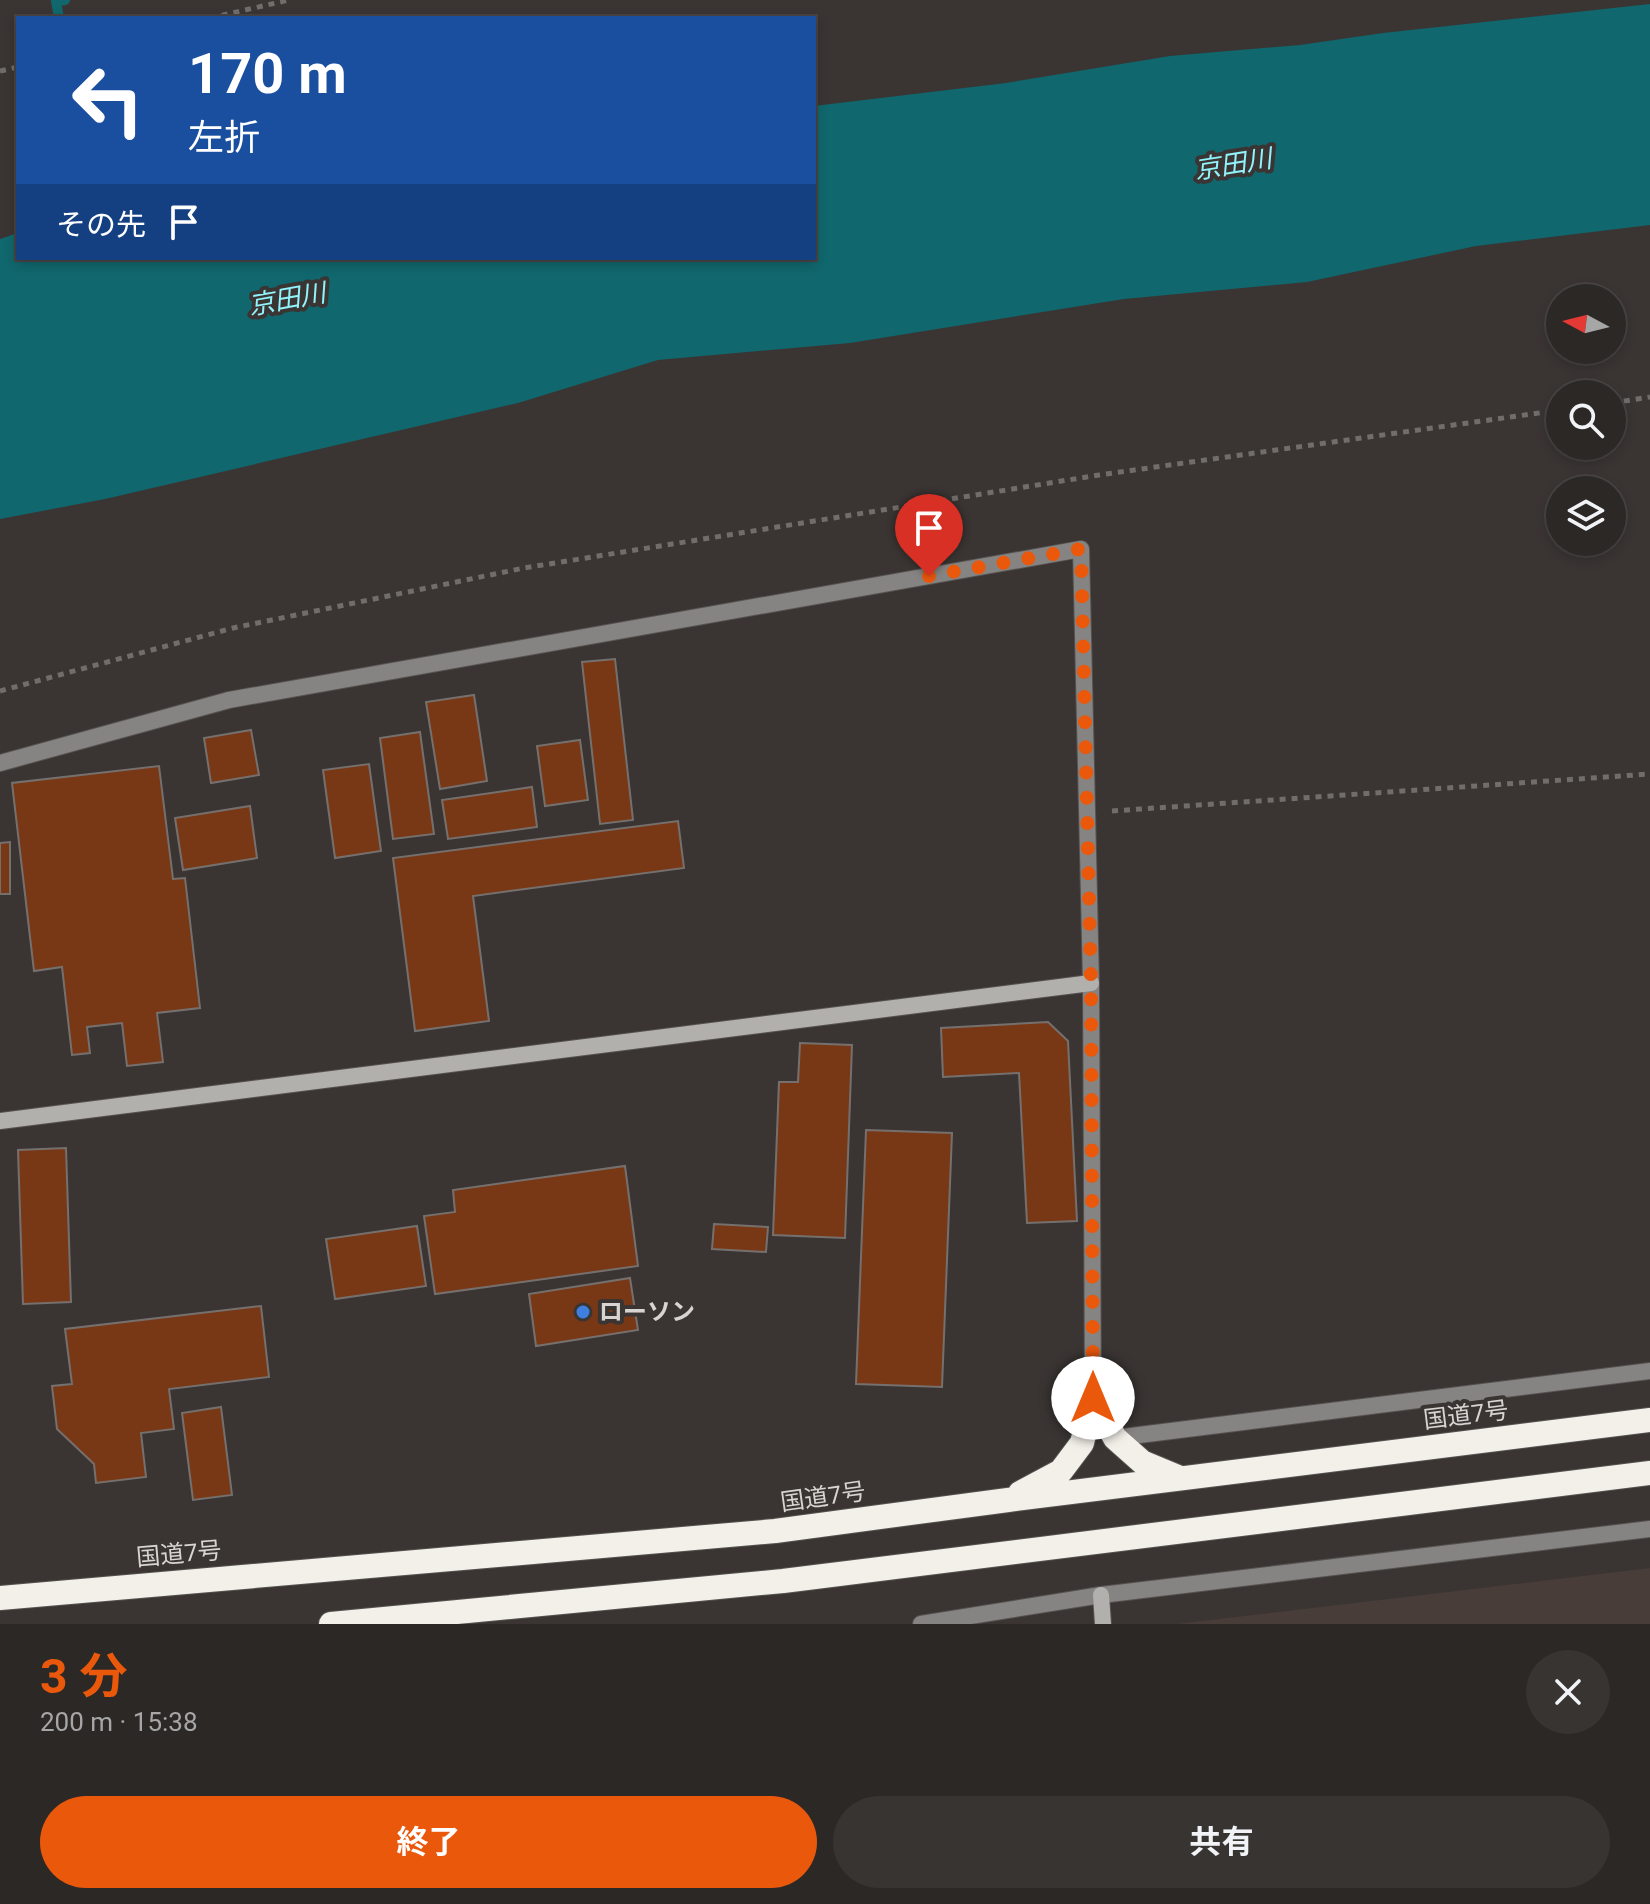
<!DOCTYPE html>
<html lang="ja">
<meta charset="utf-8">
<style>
body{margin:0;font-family:Roboto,"Noto Sans JP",sans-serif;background:#383432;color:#f1f3f6;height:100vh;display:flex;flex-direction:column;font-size:30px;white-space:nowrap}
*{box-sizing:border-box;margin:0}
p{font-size:26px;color:#a6a6a7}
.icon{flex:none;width:44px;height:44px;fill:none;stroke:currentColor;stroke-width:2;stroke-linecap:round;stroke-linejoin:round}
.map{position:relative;height:1624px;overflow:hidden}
.side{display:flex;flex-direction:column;background:#2c2826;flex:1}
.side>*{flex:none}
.banner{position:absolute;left:16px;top:16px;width:800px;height:244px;border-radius:0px;box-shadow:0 4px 12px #0003,0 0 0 2px #484443;background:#1a4fa0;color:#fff;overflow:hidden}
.needle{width:52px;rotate:277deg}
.tools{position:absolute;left:1546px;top:284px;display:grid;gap:16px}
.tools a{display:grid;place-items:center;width:80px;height:80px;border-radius:50%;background:#2c2826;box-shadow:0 4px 12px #0003,0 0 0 2px #484443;font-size:40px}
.pin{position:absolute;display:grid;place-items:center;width:68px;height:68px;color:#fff;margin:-82px -34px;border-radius:50% 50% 50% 0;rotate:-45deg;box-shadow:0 0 8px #0007}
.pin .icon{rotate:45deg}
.me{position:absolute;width:88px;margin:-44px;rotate:0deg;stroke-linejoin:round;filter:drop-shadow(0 0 6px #0008)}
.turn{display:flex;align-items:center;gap:28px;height:168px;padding:0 40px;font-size:36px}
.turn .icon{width:104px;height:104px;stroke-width:2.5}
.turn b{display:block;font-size:56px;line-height:68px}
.then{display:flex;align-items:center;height:76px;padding:0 40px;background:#0003;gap:16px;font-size:30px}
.round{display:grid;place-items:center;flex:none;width:84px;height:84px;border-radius:42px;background:#383432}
.head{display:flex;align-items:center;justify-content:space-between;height:136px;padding:0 40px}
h1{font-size:48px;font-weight:700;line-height:60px;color:#ea580c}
.action{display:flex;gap:16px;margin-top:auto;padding:16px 40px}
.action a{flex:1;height:92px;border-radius:48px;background:#ea580c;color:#fff;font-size:32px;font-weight:700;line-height:92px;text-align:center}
.action a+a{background:#383432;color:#f1f3f6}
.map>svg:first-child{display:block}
</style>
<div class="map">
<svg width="1650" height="1624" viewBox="0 0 1650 1624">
<rect width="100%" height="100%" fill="#3a3533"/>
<path fill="#483d38" d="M1650 1568V1624H1177Z"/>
<path fill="#10676d" d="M1650 4V225L1476 246 1307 282 1124 299 850 343 658 360 518 403 105 499 0 519V239L18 233V258H814V106L1006 83 1170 56 1300 45 1383 33Z"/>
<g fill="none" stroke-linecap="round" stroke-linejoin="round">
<path stroke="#10676d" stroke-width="10" d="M59 18 56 1 65 0"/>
</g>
<path fill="#793815" stroke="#75706d" stroke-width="2" d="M615 659 633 820 600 824 582 662Z
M474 695 487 781 440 789 426 702Z
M251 730 259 775 211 783 204 738Z
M420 732 434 834 393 839 380 738Z
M580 740 588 800 545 806 537 746Z
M369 764 381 851 335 858 323 770Z
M159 766 173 879 185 878 200 1008 157 1013 163 1062 127 1066 122 1023 87 1027 90 1053 72 1055 62 967 34 971 12 783Z
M532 787 537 827 448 839 442 800Z
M250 806 257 858 183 870 175 818Z
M678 821 684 868 473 896 489 1021 415 1031 393 858Z
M10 842V894H0V843Z
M1048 1022 1068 1041 1077 1221 1027 1223 1019 1073 943 1077 941 1028Z
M800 1043 852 1045 845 1238 773 1235 779 1082H798Z
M866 1130 952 1133 942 1387 856 1384Z
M66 1148 71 1302 23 1304 18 1150Z
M625 1166 638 1266 435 1294 424 1216 455 1212 453 1190Z
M714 1224 768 1227 766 1252 712 1249Z
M417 1226 426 1286 335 1299 326 1239Z
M630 1278 638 1330 536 1346 529 1294Z
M261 1306 269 1377 169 1389 174 1429 141 1433 146 1477 96 1483 94 1464 57 1429 52 1386 72 1384 65 1329Z
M221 1407 232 1495 193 1500 182 1413Z"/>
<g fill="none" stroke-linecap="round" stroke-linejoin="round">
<defs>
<path id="street" d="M0 763 229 700 1081 549 1091 983 1093 1398
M1115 1438 1650 1371
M921 1624 1101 1595 1650 1529"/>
<path id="secondary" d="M0 1121 1091 983
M1101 1595 1103 1624"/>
<path id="highway" d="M1093 1398 1115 1438 1142 1462 1178 1477
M1020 1493 1061 1471 1082 1443 1093 1398
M0 1598 775 1531 1008 1500 1650 1420
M331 1624 783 1581 1650 1473"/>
</defs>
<use href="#street" stroke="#565250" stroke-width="18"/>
<use href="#secondary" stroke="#565250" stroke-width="18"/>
<use href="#highway" stroke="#565250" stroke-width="26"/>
<path stroke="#716d6b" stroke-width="5" stroke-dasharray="6 6" stroke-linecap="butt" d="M210 18 289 0
M0 71 18 67
M1612 403 1650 397
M0 691 233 628 524 568 1099 475 1560 410
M1112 811 1650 774"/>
<use href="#street" stroke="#858482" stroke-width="16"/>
<use href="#secondary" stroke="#b2b0ac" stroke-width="16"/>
<use href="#highway" stroke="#f3f0ea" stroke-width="24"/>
</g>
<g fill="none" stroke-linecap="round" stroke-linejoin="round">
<path stroke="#ea580c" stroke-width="14" stroke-dasharray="0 25.2" d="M929 576 1081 549 1091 983 1093 1398"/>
</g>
<circle fill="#3f7fe0" stroke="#3a3533" stroke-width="3" cx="583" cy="1312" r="8"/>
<g text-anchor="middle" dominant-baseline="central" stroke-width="8" stroke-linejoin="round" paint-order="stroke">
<g font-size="24" font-weight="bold" fill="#d7d4d2" stroke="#3a3533" text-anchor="start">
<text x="599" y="1312">ローソン</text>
</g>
<g font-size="24" fill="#d7d4d2" stroke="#3a3533">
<text transform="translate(1466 1415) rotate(-7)">国道7号</text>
<text transform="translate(823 1497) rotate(-8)">国道7号</text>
<text transform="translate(179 1554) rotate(-5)">国道7号</text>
</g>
<g font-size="26" font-style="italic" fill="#91f4fc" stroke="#3a3533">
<text transform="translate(1233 164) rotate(-9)">京田川</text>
<text transform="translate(287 299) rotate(-10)">京田川</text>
</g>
</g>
</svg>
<div class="tools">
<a><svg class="needle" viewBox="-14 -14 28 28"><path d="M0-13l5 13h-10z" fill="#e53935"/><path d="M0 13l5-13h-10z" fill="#a6a6a7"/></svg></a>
<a><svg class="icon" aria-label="search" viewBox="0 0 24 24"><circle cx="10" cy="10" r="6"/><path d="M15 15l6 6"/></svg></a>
<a><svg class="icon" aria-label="layers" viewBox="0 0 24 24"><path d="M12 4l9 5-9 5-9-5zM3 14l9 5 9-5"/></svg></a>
</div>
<div class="pin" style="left:929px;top:576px;background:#d93025"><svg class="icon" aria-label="arrive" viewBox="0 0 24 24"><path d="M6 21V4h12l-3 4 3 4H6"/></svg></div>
<svg class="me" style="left:1093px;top:1398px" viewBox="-20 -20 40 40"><circle r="19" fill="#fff"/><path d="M0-13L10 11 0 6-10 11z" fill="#ea580c"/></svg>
<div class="banner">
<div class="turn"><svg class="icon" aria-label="left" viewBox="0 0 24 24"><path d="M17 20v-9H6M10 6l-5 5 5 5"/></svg><div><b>170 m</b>左折</div></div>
<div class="then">その先<svg class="icon" aria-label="arrive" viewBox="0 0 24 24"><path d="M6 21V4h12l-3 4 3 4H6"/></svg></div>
</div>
</div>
<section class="side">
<div class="head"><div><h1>3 分</h1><p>200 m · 15:38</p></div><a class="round"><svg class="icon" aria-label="close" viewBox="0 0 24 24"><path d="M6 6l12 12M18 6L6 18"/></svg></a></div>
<div class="action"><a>終了</a><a>共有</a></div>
</section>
